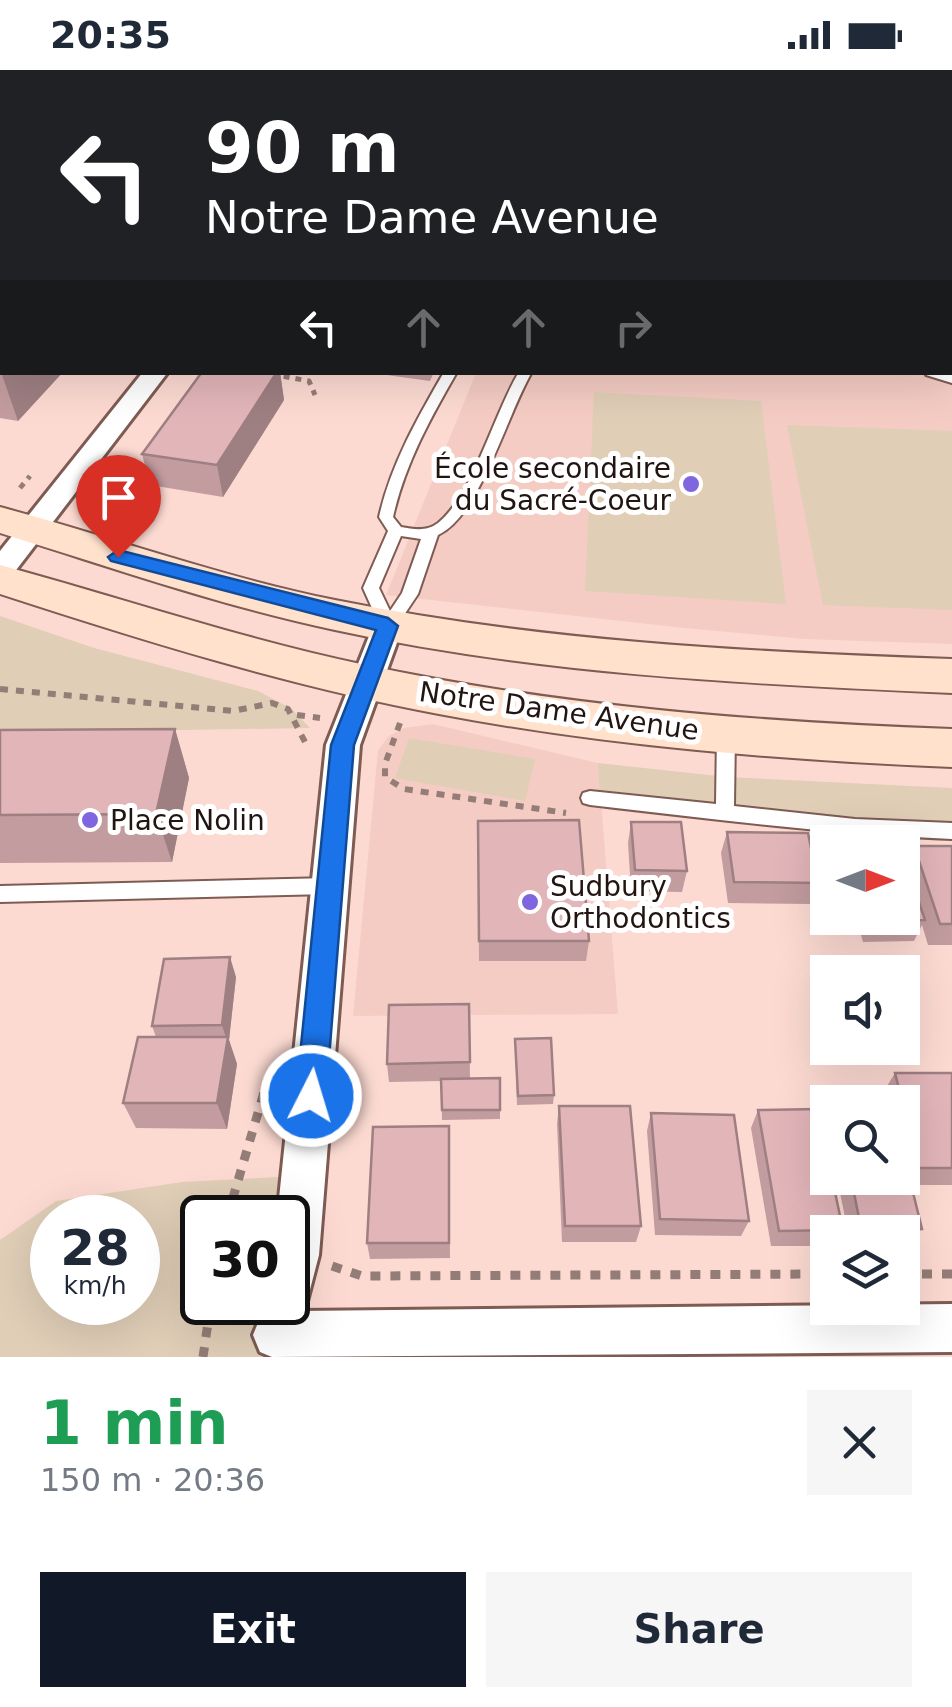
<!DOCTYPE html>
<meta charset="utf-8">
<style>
body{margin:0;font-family:"DejaVu Sans",sans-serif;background:#f6f6f7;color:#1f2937;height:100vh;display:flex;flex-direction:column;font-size:38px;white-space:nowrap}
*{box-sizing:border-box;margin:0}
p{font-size:32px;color:#747a83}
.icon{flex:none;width:55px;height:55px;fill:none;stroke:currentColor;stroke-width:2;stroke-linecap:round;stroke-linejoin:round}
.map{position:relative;height:1287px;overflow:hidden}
.panel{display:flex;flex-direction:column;background:#fff;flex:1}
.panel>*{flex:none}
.hud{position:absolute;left:0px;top:0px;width:952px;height:305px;box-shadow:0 10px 40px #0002;background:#202124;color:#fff;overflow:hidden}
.needle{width:65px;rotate:90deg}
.tools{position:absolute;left:810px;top:755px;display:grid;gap:20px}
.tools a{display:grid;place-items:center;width:110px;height:110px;border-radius:0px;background:#fff;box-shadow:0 10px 40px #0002;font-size:50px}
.speed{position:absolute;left:30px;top:1125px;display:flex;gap:20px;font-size:50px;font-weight:700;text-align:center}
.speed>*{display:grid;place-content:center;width:130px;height:130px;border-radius:50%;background:#fff;box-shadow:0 10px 40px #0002;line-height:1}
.speed small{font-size:25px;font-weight:400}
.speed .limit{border:5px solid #111;border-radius:15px;background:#fff;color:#111}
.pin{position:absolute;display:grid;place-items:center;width:85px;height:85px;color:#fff;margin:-102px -42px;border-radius:50% 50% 50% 0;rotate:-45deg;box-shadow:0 0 10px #0007}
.pin .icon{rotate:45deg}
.me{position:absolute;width:110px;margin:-55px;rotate:5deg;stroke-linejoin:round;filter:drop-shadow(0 0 8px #0008)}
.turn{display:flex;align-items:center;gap:35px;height:210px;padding:0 40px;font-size:45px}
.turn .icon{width:130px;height:130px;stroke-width:2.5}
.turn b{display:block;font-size:70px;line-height:85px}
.lanes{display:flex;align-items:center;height:95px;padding:0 40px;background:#0003;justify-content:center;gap:50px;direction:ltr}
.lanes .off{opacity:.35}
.round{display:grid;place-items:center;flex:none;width:105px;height:105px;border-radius:0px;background:#f6f6f7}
.head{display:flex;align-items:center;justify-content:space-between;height:170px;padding:0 40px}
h1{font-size:60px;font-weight:600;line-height:75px;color:#1e9e55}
.primary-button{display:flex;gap:20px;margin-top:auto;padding:20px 40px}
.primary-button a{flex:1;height:115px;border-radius:0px;background:#111827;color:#fff;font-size:40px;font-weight:600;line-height:115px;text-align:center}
.primary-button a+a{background:#f6f6f7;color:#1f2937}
.status{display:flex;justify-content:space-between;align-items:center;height:70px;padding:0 50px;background:#fff;direction:ltr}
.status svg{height:28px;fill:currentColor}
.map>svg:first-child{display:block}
</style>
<div class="status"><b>20:35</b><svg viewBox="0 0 49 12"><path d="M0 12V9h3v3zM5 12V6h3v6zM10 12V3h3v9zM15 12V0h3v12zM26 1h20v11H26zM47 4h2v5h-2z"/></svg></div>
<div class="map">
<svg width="952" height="1287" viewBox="0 0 952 1287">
<rect width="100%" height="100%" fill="#fcdad2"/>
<path fill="#f4ccc3" d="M873 0H952V574L804 569 685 558 386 525 476 303 950 302V2Z
M433 654 598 693 618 944 353 946 378 680 389 666 404 658Z"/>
<path fill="#e0ceb7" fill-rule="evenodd" d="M594 322 761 331 786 534 585 521Z
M787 355 952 361V540L823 535Z
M0 546 94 578 258 621 292 639 310 658 0 663Z
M409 668 535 689 525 731 395 708Z
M598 693 727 707 952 718V759L600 727Z
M297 1106 288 1203V1148H202V1232L280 1233 266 1287H0V1170L56 1131 182 1112ZM52 1148H138V1232H52Z"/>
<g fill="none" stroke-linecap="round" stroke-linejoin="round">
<defs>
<path id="service" d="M135 0H145L146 2H137Z
M950 48H952V54H950Z
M0 80H2V86H0Z
M950 88H952V94H950Z
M950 141H952V147H950Z
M444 302H457C430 349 405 394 393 447L401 457C414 459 426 462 438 453 473 425 494 343 519 302H532C507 344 480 446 438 465L418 524 394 560 388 562 380 556 363 518 388 461 379 447C391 394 417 349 444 302ZM401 466 421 469 402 523 390 541 379 518Z
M925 302 952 305V313L926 305Z
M726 656 732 658 735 663 734 736 855 749 952 753V769C831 764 711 749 590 735L583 733 581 728 583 723 590 721 716 734 717 663 720 658Z
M330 808 337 810 340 816 337 822 330 824 0 832V816Z"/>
<path id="minor" d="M397 0H423L424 2H398Z
M143 302H168L10 508 0 511V481Z
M388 545 399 549 403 556 360 675 319 1185 305 1239 299 1241 952 1234V1282L272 1287 260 1282 253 1265 260 1248 277 1241 269 1232H288V1148H277L326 675 373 556 377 549Z"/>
<path id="secondary" d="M0 437C112 467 221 507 335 530 538 571 746 582 952 589V623C745 614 537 604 335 560 221 536 111 497 0 463Z
M0 495C122 528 241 569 365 595 559 636 755 652 952 659V697C780 690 608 676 439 644 290 616 144 571 0 524Z"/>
</defs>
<use href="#service" stroke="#7e5b53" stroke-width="4"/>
<use href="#minor" stroke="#7e5b53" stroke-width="6"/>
<use href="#secondary" stroke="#7e5b53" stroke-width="4"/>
<path stroke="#957d77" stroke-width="4" stroke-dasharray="4 4" stroke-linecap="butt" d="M302 2 308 0"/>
<path stroke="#957d77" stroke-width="5" stroke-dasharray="6 6" stroke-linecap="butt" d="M260 302 309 311 315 325
M20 418 30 406"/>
<path stroke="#957d77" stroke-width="6" stroke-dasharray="8 8" stroke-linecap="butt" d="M0 619 233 641 272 633 288 639 306 674
M297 645 320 648
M400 653 385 694V707L404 719 566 743"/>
<path stroke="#957d77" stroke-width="9" stroke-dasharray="10 10" stroke-linecap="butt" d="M227 1148 268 1009
M332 1196 362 1206 828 1204
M902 1204H952
M203 1287 211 1232"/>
<use href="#service" fill="#fff" fill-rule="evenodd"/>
<use href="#minor" fill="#fff" fill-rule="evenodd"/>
<use href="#secondary" fill="#ffe1cc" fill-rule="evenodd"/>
</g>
<path fill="#c29c9f" d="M0 0H103L104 2H2V49H0Z
M224 0H287L281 2H224Z
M718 0H800V2H722Z
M950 192H952V288L950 287Z
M0 239 2 302H63L18 351 0 348Z
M202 302H280L284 330 223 427 150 415 142 384Z
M365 302H434L430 311Z
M175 659 189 708 172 792 0 793V660Z
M478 751 589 871 586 891H479Z
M631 752 687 801 682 822 631 821 628 773Z
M727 762 818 813 810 834 728 833 721 783Z
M914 776H952V875H928L922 855 914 871 863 872 856 848H902L906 794Z
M236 907 229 970 237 994 227 1059 136 1058 123 1033 156 967 152 956Z
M469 934 470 1009 500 1008V1049L442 1050 441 1011 389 1012 387 994Z
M515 969 554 1025 553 1034 517 1035Z
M895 1003H952V1115H911L922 1159 909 1174H902V1162H848L837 1108H902V1032H886L884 1021Z
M559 1036 641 1156 636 1172H562L557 1054Z
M758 1040 843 1160 842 1162H828V1176H771L751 1058Z
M651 1043 749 1151 741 1166 655 1165 647 1061Z
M449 1073 450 1188 370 1189 367 1173Z"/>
<path fill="#9e7f82" d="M263 0H287L281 2H257Z
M732 0H766L765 2H732Z
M773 0H800V2H772Z
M0 198H2V239H0Z
M2 300V302H63L18 351 1 302Z
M277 302H280L284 330 223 427 217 395Z
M175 659 189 708 172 792 156 744Z
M230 887 236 907 229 970 237 994 227 1059 217 1033 227 971 222 955Z"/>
<path fill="#e2b5b9" stroke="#9e7f82" stroke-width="2.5" d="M0 0H102V2H2V31H0Z
M242 0H263L257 2Z
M629 0H674L677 2H632Z
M674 0H713L716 2H677Z
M950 9H952V29H950Z
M0 165 2 168V198H0Z
M950 192H952V264L950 263Z
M0 239 2 240V300L1 302Z
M202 302H277L217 395 142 384Z
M175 659 156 744 0 745V660Z
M579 750 589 871H479L478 751Z
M631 752H681L687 801 635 800Z
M727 762 808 763 818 813 734 812Z
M914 776H952V854H940Z
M902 782 925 850 873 851 872 848H902Z
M230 887 222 955 152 956 164 889Z
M469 934 470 992 387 994 389 935Z
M138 967H228L217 1033H123Z
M551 968 554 1025 518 1026 515 969Z
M895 1003H952V1098H919Z
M500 1008V1040H442L441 1009Z
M559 1036H630L641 1156H565Z
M818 1039 828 1084V1108H832L843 1160 779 1161 758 1040Z
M651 1043 734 1045 749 1151 660 1149Z
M449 1056V1173H367L373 1057Z
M902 1078 922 1159 861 1158 851 1108H902Z"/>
<path fill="#1a73e8" stroke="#114b97" stroke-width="2.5" d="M118 480 388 548 398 556 354 675 326 1026 321 1036 311 1041 301 1036 296 1026 331 675 376 560 111 491 108 487Z"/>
<g fill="#7f65e0" stroke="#fff" stroke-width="4">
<circle cx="691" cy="414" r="10"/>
<circle cx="90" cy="750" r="10"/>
<circle cx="530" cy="832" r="10"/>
</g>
<g text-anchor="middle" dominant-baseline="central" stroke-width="10" stroke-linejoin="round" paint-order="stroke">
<g font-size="28" fill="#221411" stroke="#fff" text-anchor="start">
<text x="671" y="398" text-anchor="end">École secondaire<tspan x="671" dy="32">du Sacré-Coeur</tspan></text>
<text x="110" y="750">Place Nolin</text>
<text x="550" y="816">Sudbury<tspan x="550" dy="32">Orthodontics</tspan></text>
</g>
<g font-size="28" fill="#221411" stroke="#fff">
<text transform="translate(559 641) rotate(8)">Notre Dame Avenue</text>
</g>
</g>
</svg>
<div class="tools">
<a><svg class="needle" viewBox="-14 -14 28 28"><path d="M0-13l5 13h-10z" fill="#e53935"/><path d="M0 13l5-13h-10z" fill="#747a83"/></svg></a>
<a><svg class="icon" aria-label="sound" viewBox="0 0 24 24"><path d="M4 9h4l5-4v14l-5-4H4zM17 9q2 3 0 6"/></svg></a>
<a><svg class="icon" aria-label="search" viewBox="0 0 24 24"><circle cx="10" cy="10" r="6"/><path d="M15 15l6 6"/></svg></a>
<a><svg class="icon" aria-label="layers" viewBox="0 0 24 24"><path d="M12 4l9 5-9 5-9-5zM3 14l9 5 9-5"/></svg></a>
</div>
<div class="speed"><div>28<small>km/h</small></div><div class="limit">30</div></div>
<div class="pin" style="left:118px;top:487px;background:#d93025"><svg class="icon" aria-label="arrive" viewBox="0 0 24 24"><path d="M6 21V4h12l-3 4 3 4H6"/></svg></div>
<svg class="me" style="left:311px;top:1026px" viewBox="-20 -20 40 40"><circle r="17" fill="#1a73e8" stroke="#fff" stroke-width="3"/><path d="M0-11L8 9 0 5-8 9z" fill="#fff"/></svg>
<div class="hud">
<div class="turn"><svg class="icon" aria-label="left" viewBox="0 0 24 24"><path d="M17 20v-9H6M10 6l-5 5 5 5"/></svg><div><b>90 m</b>Notre Dame Avenue</div></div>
<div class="lanes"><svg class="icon" aria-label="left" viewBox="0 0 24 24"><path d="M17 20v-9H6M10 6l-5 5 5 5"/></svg><svg class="icon off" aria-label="ahead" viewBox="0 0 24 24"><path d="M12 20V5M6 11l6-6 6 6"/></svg><svg class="icon off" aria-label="ahead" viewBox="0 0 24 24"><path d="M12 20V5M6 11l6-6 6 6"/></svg><svg class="icon off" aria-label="right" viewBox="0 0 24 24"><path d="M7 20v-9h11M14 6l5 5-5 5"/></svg></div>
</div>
</div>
<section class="panel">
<div class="head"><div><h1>1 min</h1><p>150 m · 20:36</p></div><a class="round"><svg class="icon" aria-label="close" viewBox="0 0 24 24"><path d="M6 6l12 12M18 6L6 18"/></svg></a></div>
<div class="primary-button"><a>Exit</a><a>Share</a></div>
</section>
